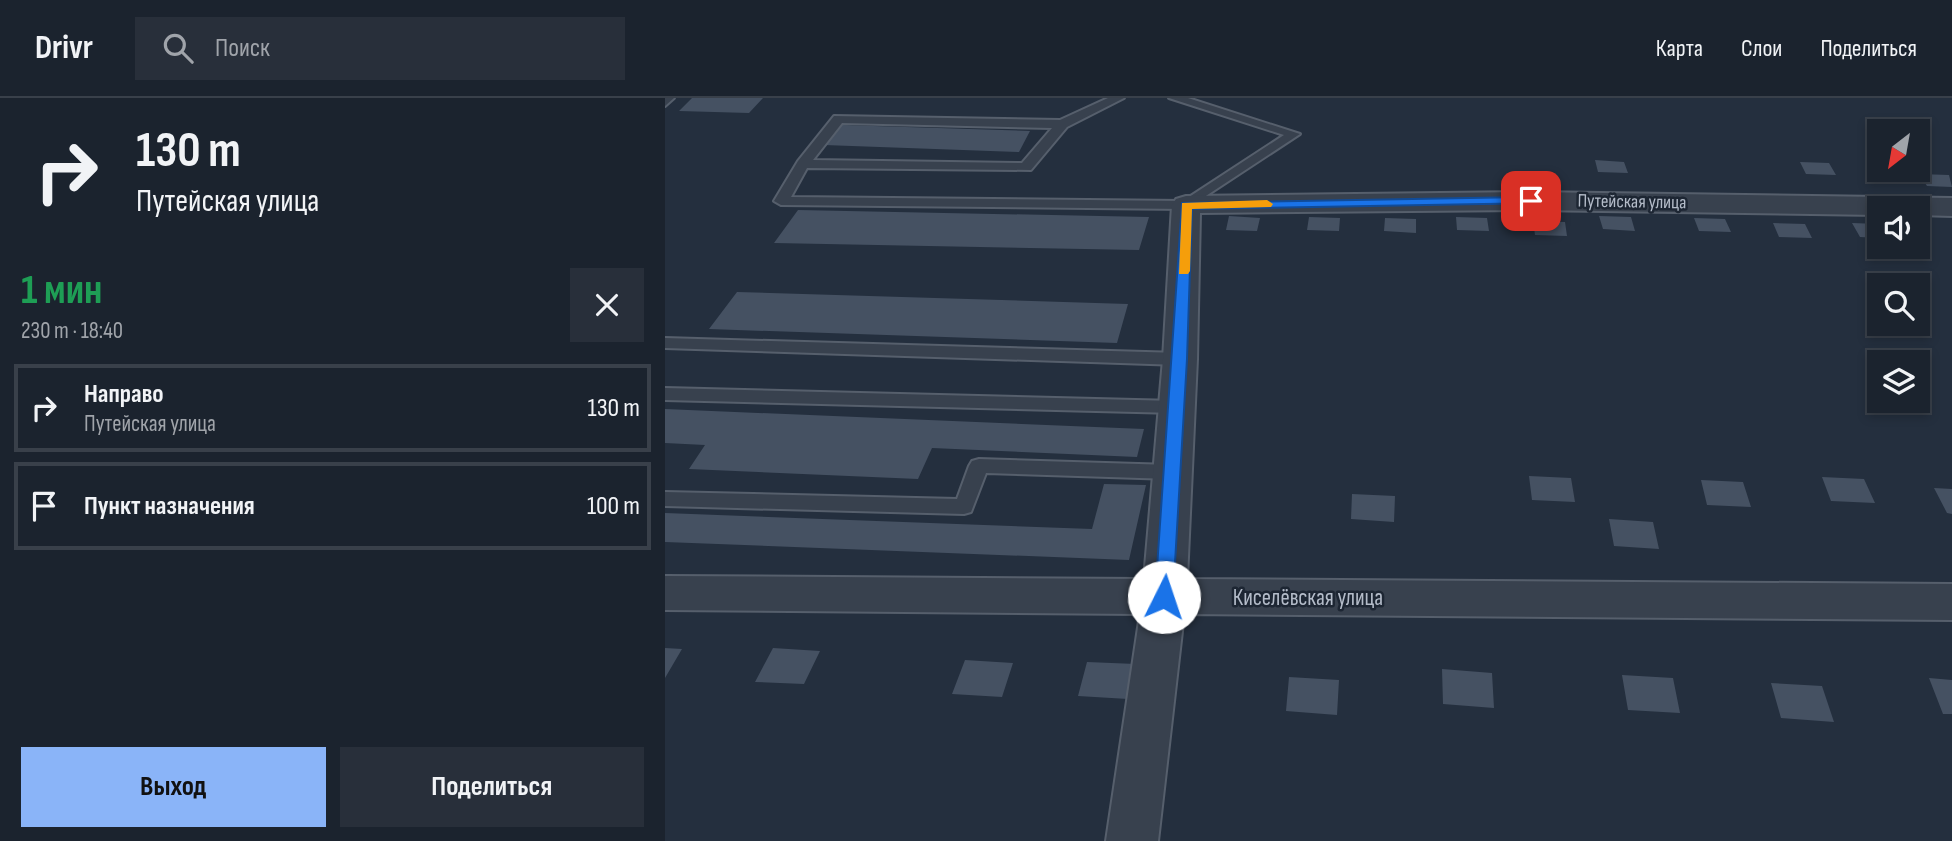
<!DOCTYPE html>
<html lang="ru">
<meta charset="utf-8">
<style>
body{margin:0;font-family:"Sofia Sans Condensed",sans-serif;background:#282f3a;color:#f1f3f6;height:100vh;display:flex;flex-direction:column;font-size:26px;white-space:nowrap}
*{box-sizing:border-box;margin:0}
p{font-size:23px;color:#a0a4aa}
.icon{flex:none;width:38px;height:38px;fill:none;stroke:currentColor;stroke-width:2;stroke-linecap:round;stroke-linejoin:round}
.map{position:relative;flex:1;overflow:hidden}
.drawer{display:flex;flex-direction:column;background:#1b232e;width:665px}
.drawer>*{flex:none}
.banner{background:#1b232e;color:#f1f3f6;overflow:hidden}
.needle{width:46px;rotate:211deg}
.fabs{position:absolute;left:1202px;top:21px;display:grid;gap:14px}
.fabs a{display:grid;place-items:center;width:63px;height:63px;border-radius:0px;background:#1b232e;box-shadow:0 4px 10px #0003,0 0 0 2px #39404a;font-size:35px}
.pin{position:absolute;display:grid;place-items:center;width:60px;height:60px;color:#fff;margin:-30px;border-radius:14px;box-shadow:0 4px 10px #0006}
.me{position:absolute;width:77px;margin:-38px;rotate:4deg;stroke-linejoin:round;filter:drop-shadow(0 0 5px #0008)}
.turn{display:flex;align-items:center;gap:24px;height:147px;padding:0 21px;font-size:32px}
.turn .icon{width:91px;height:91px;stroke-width:2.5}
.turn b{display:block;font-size:49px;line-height:60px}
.round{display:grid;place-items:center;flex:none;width:74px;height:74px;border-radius:0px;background:#282f3a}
.overview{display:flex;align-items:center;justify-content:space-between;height:119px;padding:0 21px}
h1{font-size:42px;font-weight:700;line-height:52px;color:#1e9e55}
.cta{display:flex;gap:14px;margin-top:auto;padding:14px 21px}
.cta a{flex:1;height:80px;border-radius:0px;background:#8ab4f8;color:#111;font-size:28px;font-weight:700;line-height:80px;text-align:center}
.cta a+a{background:#282f3a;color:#f1f3f6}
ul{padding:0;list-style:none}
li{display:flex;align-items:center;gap:21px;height:88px;margin:0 14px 10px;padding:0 7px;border:4px solid #39404a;border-radius:0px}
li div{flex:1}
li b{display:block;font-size:26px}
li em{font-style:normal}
header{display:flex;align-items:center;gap:42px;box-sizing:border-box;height:98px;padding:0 35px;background:#1b232e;border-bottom:2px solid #39404a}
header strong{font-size:33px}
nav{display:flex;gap:38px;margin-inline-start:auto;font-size:24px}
.search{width:490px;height:63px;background:#282f3a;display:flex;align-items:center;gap:18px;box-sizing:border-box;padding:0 24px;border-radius:0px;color:#a0a4aa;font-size:26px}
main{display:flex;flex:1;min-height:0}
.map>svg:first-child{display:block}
</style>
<header>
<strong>Drivr</strong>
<div class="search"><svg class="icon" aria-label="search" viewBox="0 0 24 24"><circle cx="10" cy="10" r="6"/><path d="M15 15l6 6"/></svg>Поиск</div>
<nav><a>Карта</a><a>Слои</a><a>Поделиться</a></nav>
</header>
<main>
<section class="drawer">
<div class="banner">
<div class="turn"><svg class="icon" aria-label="right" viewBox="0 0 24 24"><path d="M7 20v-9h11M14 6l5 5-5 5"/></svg><div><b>130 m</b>Путейская улица</div></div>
</div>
<div class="overview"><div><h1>1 мин</h1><p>230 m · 18:40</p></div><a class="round"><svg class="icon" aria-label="close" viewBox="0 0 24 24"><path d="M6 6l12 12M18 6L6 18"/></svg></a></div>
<ul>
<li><svg class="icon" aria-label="right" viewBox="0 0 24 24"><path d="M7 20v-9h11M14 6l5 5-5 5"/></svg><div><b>Направо</b><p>Путейская улица</p></div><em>130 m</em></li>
<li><svg class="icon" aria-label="arrive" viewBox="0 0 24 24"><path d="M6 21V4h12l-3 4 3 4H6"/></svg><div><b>Пункт назначения</b></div><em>100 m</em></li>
</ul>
<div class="cta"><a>Выход</a><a>Поделиться</a></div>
</section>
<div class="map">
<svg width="1287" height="743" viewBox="0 0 1287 743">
<rect width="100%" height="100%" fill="#242f3e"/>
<path fill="#455162" d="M27 0H98L84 15 14 13Z
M177 27 365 33 354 54 159 47Z
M930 62 959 64 963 75 933 74Z
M1135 64 1164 65 1171 77 1141 76Z
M1254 76 1284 77 1287 89 1262 88Z
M133 112 484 119 474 152 109 145Z
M564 118 595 120 592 133 561 132Z
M934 118 966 119 970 133 938 131Z
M644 119 675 120 674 133 642 132Z
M791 119 822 120 824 133 792 132Z
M720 120 751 121V135L719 133Z
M1029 120 1060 121 1066 134 1034 133Z
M868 123 900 124 902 138 870 137Z
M1108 125 1140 126 1147 140 1114 139Z
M1187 125 1214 126V140L1195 139Z
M72 194 463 206 452 245 44 231Z
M0 311 479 331 472 359 267 350 253 381 24 371 40 347 0 345Z
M864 378 906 380 910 404 867 402Z
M1157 379 1199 381 1210 405 1166 403Z
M1036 382 1078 384 1086 409 1042 407Z
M439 386 481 387 464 462 0 444V415L427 431Z
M1269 390 1287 391V416L1282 415Z
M687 396 730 398 729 424 686 421Z
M944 421 988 424 994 451 949 448Z
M0 550 17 551 0 580Z
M108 550 155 553 139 586 90 584Z
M300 562 348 565 337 599 287 596Z
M422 564 471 566 463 601 413 598Z
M777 571 827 575 829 610 778 606Z
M957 577 1008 580 1015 615 963 612Z
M624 579 674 582 672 617 621 613Z
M1264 580 1287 582V616H1278Z
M1106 585 1157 588 1169 624 1116 620Z"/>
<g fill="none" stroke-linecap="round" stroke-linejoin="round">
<defs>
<path id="lane" d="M0 0H9L0 8Z
M443 0H459L402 29 366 72 142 70 126 99 518 103 619 37 504 0H523L635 36 521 111 116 107 109 103 133 63 169 18 395 22ZM177 25 387 30 357 65 148 62Z
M0 240 515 255 524 261 515 267 0 250Z
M0 290 511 303 520 309 511 315 0 302Z
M314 361 506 367 513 369 516 374 513 379 506 381 321 375 306 414 299 416 0 408V394L292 401 304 368 307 363Z"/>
<path id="street" d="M866 94 1287 100V118L1253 117V110H1214V117L866 112 535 115 532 261 522 481 1287 486V522L519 516 493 743H441L475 516 0 512V478L479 481 498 261 507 107 511 101 521 98Z"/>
</defs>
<use href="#lane" stroke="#565f6c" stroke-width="4"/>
<use href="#street" stroke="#565f6c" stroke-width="4"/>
<use href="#lane" fill="#38414e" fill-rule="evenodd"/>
<use href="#street" fill="#38414e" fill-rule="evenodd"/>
</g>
<path fill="#1a73e8" stroke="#114b97" stroke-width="2" d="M866 99 872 103 870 105 527 111 522 261 508 499 505 504 499 506 492 504 490 499 517 105Z"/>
<path fill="#f59e0b" d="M602 102 608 106 606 109 527 111 525 173 523 176H514L517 105Z"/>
<g text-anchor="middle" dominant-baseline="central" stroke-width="5" stroke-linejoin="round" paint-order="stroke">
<g font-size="19" fill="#b4bcc9" stroke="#1d2633">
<text transform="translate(967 104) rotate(1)">Путейская улица</text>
</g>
<g font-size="23" fill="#b4bcc9" stroke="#1d2633">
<text x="643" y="500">Киселёвская улица</text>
</g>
</g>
</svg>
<div class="fabs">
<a><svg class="needle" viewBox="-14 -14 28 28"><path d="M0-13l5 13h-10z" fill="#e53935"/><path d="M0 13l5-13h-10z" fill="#a0a4aa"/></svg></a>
<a><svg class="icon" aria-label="sound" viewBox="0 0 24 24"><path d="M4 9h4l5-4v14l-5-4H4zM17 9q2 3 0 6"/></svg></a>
<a><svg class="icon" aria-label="search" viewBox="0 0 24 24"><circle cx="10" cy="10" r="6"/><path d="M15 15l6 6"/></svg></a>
<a><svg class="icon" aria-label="layers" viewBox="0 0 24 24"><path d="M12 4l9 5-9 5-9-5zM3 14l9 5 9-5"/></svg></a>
</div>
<div class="pin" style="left:866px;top:103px;background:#d93025"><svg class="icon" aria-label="arrive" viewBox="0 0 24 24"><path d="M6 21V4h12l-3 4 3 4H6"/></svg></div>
<svg class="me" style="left:499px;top:499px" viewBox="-20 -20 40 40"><circle r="19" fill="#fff"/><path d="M0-13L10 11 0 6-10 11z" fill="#1a73e8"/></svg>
</div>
</main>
